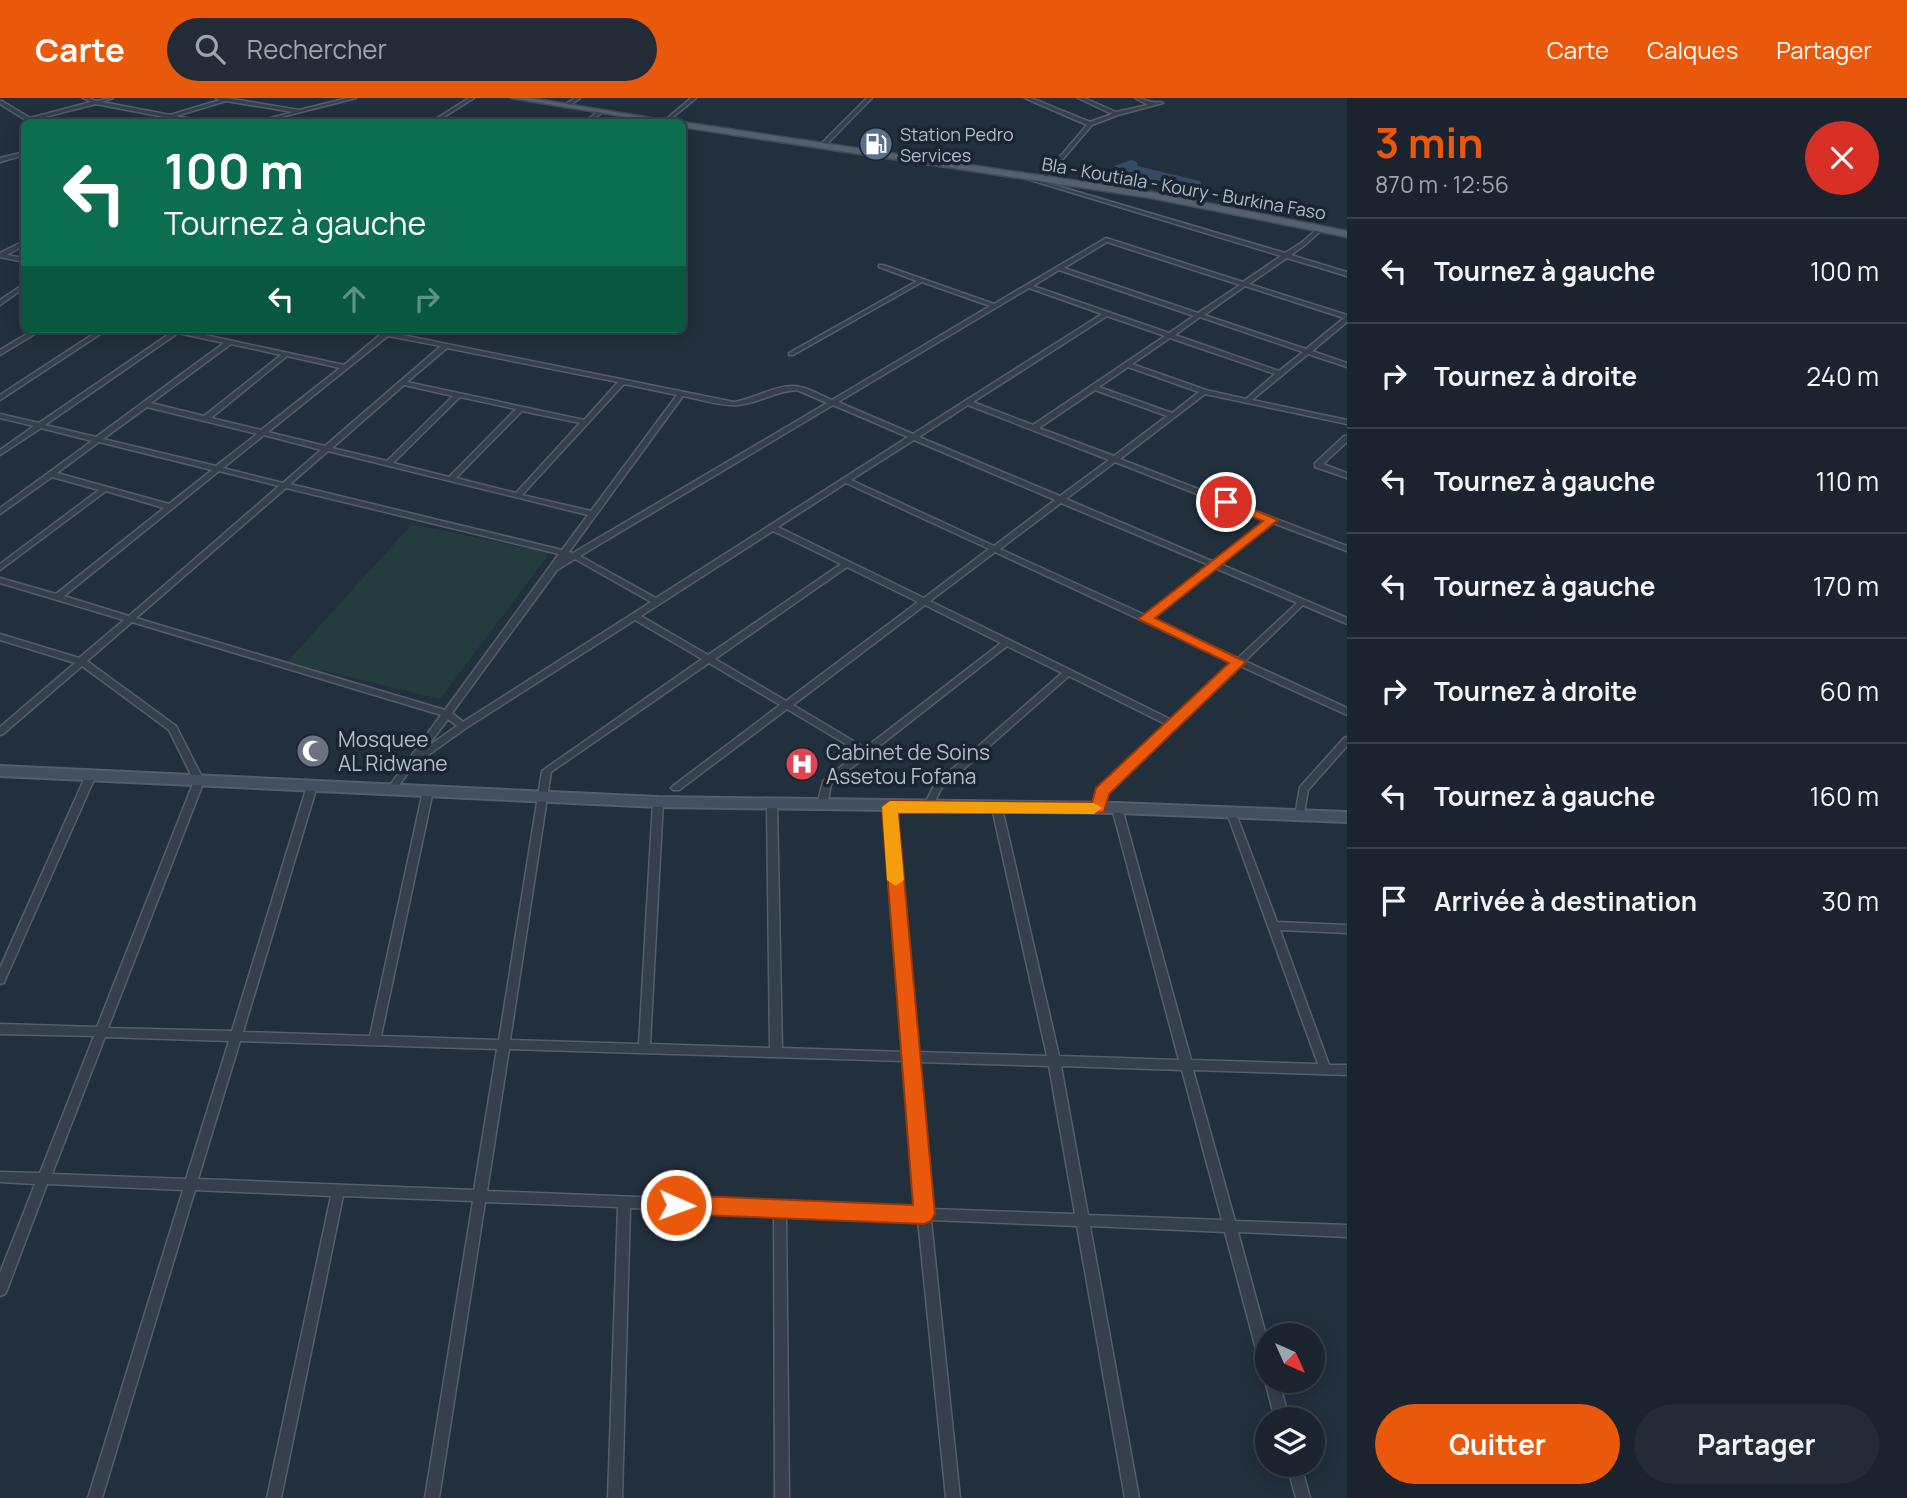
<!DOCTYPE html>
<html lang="fr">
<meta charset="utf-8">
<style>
body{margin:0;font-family:Manrope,sans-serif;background:#232b36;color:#f1f3f6;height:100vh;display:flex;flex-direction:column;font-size:26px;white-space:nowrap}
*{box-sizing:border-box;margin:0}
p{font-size:23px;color:#9fa4aa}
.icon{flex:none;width:38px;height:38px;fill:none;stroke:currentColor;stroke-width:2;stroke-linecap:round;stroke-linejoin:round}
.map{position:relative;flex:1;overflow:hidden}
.side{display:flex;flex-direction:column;background:#1a232e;width:560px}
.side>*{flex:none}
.guide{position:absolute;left:21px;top:21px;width:665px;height:214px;border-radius:10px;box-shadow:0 4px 18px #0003,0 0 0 2px #38404a;background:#0b6e4f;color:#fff;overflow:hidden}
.needle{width:46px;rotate:135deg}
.fabs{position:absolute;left:1255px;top:1225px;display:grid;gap:14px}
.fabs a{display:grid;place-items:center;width:70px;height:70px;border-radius:50%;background:#1a232e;box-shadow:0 4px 18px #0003,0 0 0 2px #38404a;font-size:35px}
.pin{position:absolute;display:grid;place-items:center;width:60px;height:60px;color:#fff;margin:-30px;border:4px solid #fff;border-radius:50%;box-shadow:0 2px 7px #0007}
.me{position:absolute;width:77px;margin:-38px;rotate:92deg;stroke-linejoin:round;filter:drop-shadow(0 0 5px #0008)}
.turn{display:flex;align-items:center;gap:24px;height:147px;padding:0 28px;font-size:32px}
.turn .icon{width:91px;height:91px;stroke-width:2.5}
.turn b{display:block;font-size:49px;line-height:60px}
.lanes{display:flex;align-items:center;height:66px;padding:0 28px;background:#0003;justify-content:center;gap:35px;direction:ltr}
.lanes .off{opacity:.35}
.round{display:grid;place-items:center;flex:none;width:74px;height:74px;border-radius:37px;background:#232b36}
.overview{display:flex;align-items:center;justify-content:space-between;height:119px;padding:0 28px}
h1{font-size:42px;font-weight:700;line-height:52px;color:#ea580c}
.cta{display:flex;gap:14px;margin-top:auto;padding:14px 28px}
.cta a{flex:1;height:80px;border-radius:42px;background:#ea580c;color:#fff;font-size:28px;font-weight:700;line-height:80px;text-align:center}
.cta a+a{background:#232b36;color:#f1f3f6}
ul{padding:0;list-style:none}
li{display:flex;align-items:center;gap:21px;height:105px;padding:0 28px;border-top:2px solid #38404a}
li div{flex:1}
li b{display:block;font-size:26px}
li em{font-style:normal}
header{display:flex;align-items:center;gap:42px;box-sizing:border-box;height:98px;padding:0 35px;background:#ea580c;color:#fff}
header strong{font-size:33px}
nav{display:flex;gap:38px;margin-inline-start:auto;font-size:24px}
.search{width:490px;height:63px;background:#232b36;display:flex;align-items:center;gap:18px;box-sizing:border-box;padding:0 24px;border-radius:38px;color:#9fa4aa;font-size:26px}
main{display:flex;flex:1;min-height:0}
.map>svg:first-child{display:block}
</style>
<header>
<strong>Carte</strong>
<div class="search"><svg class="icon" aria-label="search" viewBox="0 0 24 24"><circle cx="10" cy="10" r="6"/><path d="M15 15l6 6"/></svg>Rechercher</div>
<nav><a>Carte</a><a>Calques</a><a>Partager</a></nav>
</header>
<main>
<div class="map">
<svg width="1347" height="1400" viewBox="0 0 1347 1400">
<rect width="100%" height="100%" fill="#222f3d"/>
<path fill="#243c3e" d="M412 426 550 455 440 601 287 564Z"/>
<path fill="#354b65" d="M1131 62 1137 64 1138 68 1200 83 1202 88 1212 91 1209 96 1176 91 1169 86 1140 80 1114 68Z"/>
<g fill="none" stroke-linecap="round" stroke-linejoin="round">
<defs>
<path id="street" d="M83 0H89L96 3 113 0 102 4 170 17 220 2 216 0H227L299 12 348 0H356L262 24H256L293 14 226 3 176 18 201 23V24L170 20 156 24H150V23L164 19 96 6 33 22 34 24H29L0 6V3H2L30 20 91 4Z
M469 0H474L436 24H431Z
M575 0H580L568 9H564V7Z
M691 0H696L667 24H663Z
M867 0H872L825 48H821V46Z
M1025 0H1031L1090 24 1112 16 1078 0H1084L1116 14 1148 7 1135 0C1146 0 1149 6 1161 4L1163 5 1118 17 1092 27 1044 83 1042 82V80L1087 27Z
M599 13 603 14 589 24H584Z
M24 54V57L0 64V60Z
M1027 79 1285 155 1301 145 1319 129 1324 130 1305 147 1291 157 1347 174V178L1287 160 1249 186 1347 217V224L1312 253 1347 265V269L1308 256 1252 302 1347 322V326L1205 296 1120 361 1347 448V453L1273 425 1220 466 1347 520V526L1303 507 1245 563 1347 610V617L1240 568 1107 695 1104 710 1099 713 1094 710 1099 692 1167 627 1069 578 941 691 931 712H925L923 710 934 687 1062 575 1007 548 831 686 827 708 822 711 817 708 823 683 859 654 787 611 679 692H673L671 690 673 688 780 607 709 565 551 674 510 942 639 946 653 704 658 701 663 704 650 946 770 950 767 707 772 704 777 707 782 950 905 954 885 709 890 706 895 709 916 954 1047 958 992 710 997 707 1002 710 1059 958 1179 962 1112 710 1117 707 1122 710 1191 962 1318 966 1227 715 1232 712 1235 713 1277 824 1347 827V835L1280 832 1329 967H1347V977L1193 972 1235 1123 1347 1127V1139L1238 1134 1267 1241V1273L1262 1271 1260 1266 1225 1134 1090 1128 1139 1400H1125L1077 1128 931 1122 960 1400H946L918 1121 786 1116 789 1400H775L774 1116 630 1110 622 1400H608L618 1109 485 1104 439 1400H425L473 1103 343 1098 281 1400H267L331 1098 195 1092 102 1400H88L183 1092 47 1086 7 1192 5 1196 0 1198V1175L35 1086 0 1084V1074L40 1075 94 938 0 936V926L97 929 194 683 169 632 82 568 3 636 0 637V629L75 565 0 542V536L79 560 124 522 0 485V480L56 496 164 410 106 393 0 472V466L99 392 52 379 0 416V410L92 343 41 330 0 357V352L34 328 0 320V316L39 325 172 234 164 231H183L182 232 344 267 381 236 361 231H373L734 304C754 301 781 284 800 289 811 291 822 298 832 302L990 208 922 184 793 257H789V255L917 183 879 169V167H883L994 206 1106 140 1243 184 1281 158 1027 81ZM1107 144 1240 187 1198 215 1064 170ZM1059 172 1194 218 1169 235 1033 188ZM1245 188 1344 220 1306 251 1204 217ZM1029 190 1102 216 913 336 838 304ZM1107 218 1165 238 1033 327 973 304ZM1200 219 1303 254 1279 273 1175 237ZM178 235 224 245 96 339 45 327ZM388 238 441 248 325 348 268 334ZM1170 240 1275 276 1246 301 1206 292 1132 266ZM231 246 281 257 204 318 151 305ZM447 250 618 284 584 322 407 284ZM287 258 340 270 261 332 211 320ZM1128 269 1199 294 1172 315 1099 289ZM624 286 677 297 591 413 522 397ZM404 287 453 298 387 363 332 350ZM797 292 827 305 573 455 569 454 683 298C699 301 723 309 738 307 759 305 776 293 797 292ZM1095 292 1167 318 1114 358 1039 330ZM460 299 516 311 449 379 393 365ZM833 307 908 339 656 500 580 458ZM968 307 1109 362 1060 398 919 339ZM147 309 257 336 216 368 103 341ZM522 313 580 325 516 395 456 380ZM264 337 321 352 283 385 223 370ZM914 342 1055 402 994 448 851 382ZM99 344 212 372 169 406 57 375ZM328 353 588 417 562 452 290 386ZM1115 364 1266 423 1214 464 1066 401ZM219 373 279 388 129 518 64 498ZM846 385 989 451 924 500 778 429ZM286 390 559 456 445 612 136 520ZM1061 405 1209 467 1145 517 1000 451ZM773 433 841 466 708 557 641 518ZM995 454 1233 565 1172 622 930 503ZM575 461 651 504 463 624 452 615 557 472ZM847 469 918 504 786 603 715 561ZM1215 470 1297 505 1238 560 1151 520ZM925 507 1001 545 865 650 793 607ZM635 522 702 561 542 673 499 942 381 938 433 693 428 690 423 693 370 938 243 934 317 688 312 685 307 688 232 933 108 930 204 683 176 628 87 563 132 524 441 617 388 690 386 692 391 695 394 694 413 668 466 630ZM448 621 457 628 427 649ZM105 939 229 943 186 1081 52 1076ZM240 943 497 951 474 1092 198 1081ZM509 951 905 963 917 1110 487 1093ZM917 964 1049 968 1075 1116 930 1111ZM1061 968 1182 972 1222 1122 1088 1117Z
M24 143V147L7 157 24 160V164L0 159V155Z
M24 186V190L0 207V202Z
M35 231H43L0 257V252Z
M101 231H108L0 302V297Z
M1344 338H1347V344L1323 366 1347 375V380L1315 369V365Z
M1347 639V648L1308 692 1303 720H1297L1295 718 1300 689 1344 640Z
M91 674 96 677 5 882 4 885 0 886V870L86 677Z
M1267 1279V1283H1279L1289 1321H1275L1265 1283Z
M1287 1367H1301L1310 1400H1296Z"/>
<path id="secondary" d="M0 668 658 699 1117 705 1347 714V724L1117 715 658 709 0 678Z"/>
<path id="primary" d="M511 0H530L675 24H658Z
M679 24H682L1151 94 1347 133V139L1151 100 682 29V24Z"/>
</defs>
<use href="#street" stroke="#545e6b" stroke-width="3"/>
<use href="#secondary" stroke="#545e6b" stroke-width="4"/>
<use href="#primary" stroke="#424c59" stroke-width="3"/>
<use href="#street" fill="#36404d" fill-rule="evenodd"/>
<use href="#secondary" fill="#445060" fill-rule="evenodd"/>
<use href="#primary" fill="#54606d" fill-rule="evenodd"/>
</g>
<path fill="#ea580c" stroke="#983908" stroke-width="2" d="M1226 400 1278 422 1155 520 1246 564 1109 696 1104 714 898 715 935 1116 931 1123 924 1126 676 1116 668 1113 665 1107 668 1100 676 1097 913 1107 882 709 890 703 1092 705 1096 690 1229 565 1138 521 1263 423 1221 407 1219 404Z"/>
<path fill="#f59e0b" d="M890 703 1094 705 1102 710 1094 716 898 715 904 782 896 788 887 782 882 709Z"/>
<defs>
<symbol id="fuel-disc" viewBox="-11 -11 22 22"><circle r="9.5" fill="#5c6f8a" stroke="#1b2532"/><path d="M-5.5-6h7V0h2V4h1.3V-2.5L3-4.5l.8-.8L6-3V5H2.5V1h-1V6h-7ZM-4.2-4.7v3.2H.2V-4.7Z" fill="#fff"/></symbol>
<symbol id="mosque-disc" viewBox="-11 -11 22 22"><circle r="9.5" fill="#6b7280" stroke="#1b2532"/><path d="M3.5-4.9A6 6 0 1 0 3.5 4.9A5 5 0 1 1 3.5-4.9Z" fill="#fff"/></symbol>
<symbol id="hospital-disc" viewBox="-11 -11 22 22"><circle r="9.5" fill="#e0444e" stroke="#1b2532"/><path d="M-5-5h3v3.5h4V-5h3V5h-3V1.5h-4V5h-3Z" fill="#fff"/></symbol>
</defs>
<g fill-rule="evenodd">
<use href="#fuel-disc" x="857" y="27" width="38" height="38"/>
<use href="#mosque-disc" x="294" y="634" width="38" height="38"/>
<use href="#hospital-disc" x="783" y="647" width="38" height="38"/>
</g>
<g text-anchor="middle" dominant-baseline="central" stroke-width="7" stroke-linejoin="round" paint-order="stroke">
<g font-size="18" fill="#b2bbc8" stroke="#1b2532" text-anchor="start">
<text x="900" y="36">Station Pedro<tspan x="900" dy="21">Services</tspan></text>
</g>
<g font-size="18" fill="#b2bbc8" stroke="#1b2532">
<text transform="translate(1184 90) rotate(10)">Bla - Koutiala - Koury - Burkina Faso</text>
</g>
<g font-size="21" fill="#b2bbc8" stroke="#1b2532" text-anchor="start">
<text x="338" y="641">Mosquee<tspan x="338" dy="24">AL Ridwane</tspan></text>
<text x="826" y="654">Cabinet de Soins<tspan x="826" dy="24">Assetou Fofana</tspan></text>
</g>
</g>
</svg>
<div class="fabs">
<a><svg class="needle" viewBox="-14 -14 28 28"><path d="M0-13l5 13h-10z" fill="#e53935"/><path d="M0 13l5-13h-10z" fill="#9fa4aa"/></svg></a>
<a><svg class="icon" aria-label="layers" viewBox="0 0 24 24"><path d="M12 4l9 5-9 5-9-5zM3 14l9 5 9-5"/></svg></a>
</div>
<div class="pin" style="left:1226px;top:404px;background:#d93025"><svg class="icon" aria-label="arrive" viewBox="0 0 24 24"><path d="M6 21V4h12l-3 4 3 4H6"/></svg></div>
<svg class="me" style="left:676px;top:1107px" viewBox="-20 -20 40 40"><circle r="17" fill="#ea580c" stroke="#fff" stroke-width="3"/><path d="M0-11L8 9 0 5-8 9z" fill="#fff"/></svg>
<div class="guide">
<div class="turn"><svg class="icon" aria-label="left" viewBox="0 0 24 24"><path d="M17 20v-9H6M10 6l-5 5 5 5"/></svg><div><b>100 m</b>Tournez à gauche</div></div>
<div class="lanes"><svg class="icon" aria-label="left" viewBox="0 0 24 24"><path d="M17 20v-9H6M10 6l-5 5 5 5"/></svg><svg class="icon off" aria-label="ahead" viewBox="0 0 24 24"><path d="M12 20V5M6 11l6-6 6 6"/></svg><svg class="icon off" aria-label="right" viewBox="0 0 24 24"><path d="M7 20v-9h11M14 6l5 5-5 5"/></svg></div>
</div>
</div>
<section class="side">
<div class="overview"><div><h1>3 min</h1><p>870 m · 12:56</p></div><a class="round" style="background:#d93025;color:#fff"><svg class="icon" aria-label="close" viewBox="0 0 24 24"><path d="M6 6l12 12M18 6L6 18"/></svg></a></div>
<ul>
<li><svg class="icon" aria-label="left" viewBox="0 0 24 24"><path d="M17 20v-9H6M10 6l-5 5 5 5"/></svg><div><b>Tournez à gauche</b></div><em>100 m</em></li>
<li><svg class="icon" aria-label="right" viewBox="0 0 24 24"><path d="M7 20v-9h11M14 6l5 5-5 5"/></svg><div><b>Tournez à droite</b></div><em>240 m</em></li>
<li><svg class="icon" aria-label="left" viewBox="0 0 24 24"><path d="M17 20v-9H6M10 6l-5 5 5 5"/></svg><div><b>Tournez à gauche</b></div><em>110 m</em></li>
<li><svg class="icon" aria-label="left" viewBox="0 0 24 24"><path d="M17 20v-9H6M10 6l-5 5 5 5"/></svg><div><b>Tournez à gauche</b></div><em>170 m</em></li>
<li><svg class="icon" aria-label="right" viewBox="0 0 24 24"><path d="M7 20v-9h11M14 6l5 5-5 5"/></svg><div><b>Tournez à droite</b></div><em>60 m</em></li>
<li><svg class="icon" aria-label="left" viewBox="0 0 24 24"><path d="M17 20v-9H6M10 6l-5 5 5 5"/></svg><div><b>Tournez à gauche</b></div><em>160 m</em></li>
<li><svg class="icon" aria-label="arrive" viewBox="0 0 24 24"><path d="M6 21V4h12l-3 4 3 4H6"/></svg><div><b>Arrivée à destination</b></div><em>30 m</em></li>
</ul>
<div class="cta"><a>Quitter</a><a>Partager</a></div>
</section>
</main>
